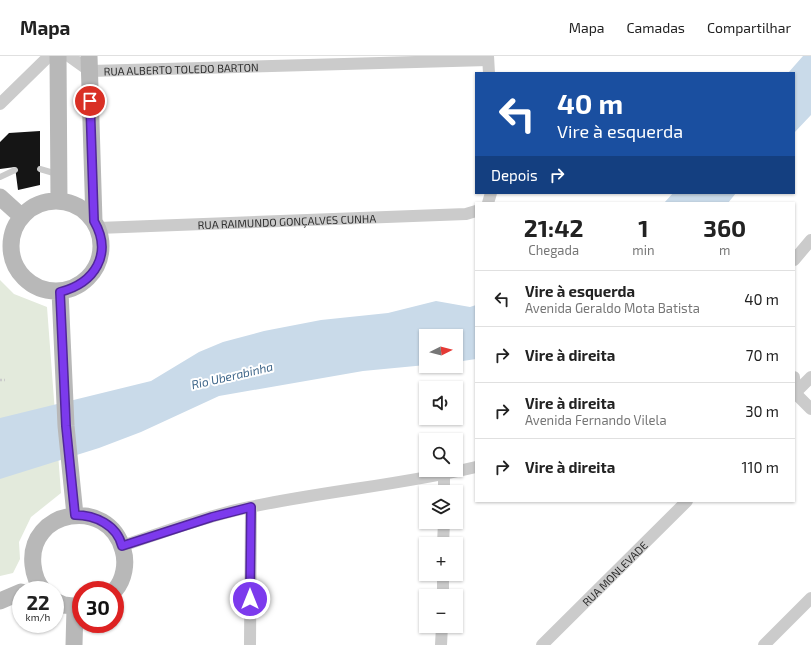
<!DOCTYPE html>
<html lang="pt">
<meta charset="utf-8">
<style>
body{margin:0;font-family:"Exo 2",sans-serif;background:#f6f6f6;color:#222;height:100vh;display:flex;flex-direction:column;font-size:15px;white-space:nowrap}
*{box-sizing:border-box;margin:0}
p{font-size:13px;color:#767676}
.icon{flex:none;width:22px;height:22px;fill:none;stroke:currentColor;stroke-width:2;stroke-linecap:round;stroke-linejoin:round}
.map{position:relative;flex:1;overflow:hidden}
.sheet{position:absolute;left:475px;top:146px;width:320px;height:300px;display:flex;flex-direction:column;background:#fff;border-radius:0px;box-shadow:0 1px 3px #0004}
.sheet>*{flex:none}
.guide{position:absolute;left:475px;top:16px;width:320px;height:122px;border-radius:0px;box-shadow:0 1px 3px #0004;background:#1a4fa0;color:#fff;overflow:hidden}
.needle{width:26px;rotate:84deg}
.buttons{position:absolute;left:419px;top:273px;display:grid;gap:8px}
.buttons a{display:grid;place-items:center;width:44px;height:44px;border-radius:0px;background:#fff;box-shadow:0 1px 3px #0004;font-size:20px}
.speed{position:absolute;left:12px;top:525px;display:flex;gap:8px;font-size:20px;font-weight:700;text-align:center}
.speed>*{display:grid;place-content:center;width:52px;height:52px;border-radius:50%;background:#fff;box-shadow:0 1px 3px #0004;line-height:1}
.speed small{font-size:10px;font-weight:400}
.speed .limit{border:6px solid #d22;background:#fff;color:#111}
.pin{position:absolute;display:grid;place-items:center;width:34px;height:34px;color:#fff;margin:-17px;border:2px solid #fff;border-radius:50%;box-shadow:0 1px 4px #0007}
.me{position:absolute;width:44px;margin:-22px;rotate:0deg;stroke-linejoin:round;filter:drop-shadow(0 0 3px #0008)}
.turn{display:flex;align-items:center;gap:14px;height:84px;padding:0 16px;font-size:18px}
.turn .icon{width:52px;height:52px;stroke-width:2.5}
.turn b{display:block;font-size:28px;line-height:34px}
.then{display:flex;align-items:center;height:38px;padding:0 16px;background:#0003;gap:8px;font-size:15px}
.eta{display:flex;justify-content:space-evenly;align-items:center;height:68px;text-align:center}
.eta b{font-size:24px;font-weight:700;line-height:28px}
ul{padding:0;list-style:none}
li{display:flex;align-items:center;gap:12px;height:56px;padding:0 16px;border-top:1px solid #e0e0e0}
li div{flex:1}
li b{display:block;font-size:15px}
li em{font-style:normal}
header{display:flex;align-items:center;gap:24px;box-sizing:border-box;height:56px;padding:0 20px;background:#fff;border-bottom:1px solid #e0e0e0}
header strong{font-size:19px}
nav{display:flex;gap:22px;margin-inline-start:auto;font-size:14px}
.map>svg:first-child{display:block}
</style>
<header>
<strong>Mapa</strong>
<nav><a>Mapa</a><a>Camadas</a><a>Compartilhar</a></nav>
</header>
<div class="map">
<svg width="811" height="589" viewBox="0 0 811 589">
<rect width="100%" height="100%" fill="#fff"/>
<path fill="#e3eadc" d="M0 224 14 238 47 251 61 437 31 461 19 486 20 503 13 517 0 520Z"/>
<path fill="#c9dae9" d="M803 0H811V59L794 77V17H788Z
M673 137H736L728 147H664Z
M436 245 470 251 476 249V303L456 306V280H426V309L363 315 219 340 141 376 99 392 0 423V362L151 325 199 296 223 286 264 275 321 264 388 257Z"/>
<path fill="#151515" d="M40 75V129L18 134 15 111 0 113V86L9 77Z"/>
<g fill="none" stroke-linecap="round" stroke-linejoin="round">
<path stroke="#cbcbcb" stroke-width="2.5" stroke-dasharray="2 2" stroke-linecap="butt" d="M0 324H5"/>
<path stroke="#cbcbcb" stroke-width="6" d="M40 113 57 118
M0 121 15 114"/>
<g stroke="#cbcbcb" stroke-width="12">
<path id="s1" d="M69 0 90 15 488 4"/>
<path d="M488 0 489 17"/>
<path d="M0 48 49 0"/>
<path d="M488 147 491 137"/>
<path id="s2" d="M98 172 466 158 476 155"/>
<path d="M794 204 811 184"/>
<path d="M794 321 795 337 811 353"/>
<path d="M794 338 811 321"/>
<path d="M444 436V418"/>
<path d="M443 488 444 466"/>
<path d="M122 490C164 476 206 460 250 451 325 435 401 429 476 411"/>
<path d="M443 540V518"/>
<path d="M250 589 251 451"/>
<path d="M441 589 442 570"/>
<path id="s3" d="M542 589 687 445"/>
<path d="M764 589 811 542"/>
</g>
<path stroke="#b8b8b8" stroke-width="17" d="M58 0 59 145
M89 0 94 165
M0 141 21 160
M11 190a45 45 0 1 1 90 0a45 45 0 1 1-90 0Z
M60 235 66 370 75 459
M43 534C37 527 34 519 33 509 27 454 108 439 123 494 127 507 124 524 115 534
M0 545 21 536
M55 545 64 549 81 551
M74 589 75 552"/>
</g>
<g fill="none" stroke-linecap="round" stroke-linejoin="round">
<defs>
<path id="route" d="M90 45 94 165C113 198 95 227 60 236L66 370 75 459C95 459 117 469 122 490L212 461 251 451 250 543"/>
</defs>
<use href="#route" stroke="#51269a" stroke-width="10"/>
<use href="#route" stroke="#7c3aed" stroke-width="7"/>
</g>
<g text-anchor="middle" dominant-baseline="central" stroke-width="4" stroke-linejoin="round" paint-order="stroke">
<g font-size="11" fill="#2e2e2e" stroke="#fff">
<text stroke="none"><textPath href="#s1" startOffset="117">RUA ALBERTO TOLEDO BARTON</textPath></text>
<text stroke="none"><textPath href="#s2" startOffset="189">RUA RAIMUNDO GONÇALVES CUNHA</textPath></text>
<text stroke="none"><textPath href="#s3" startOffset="102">RUA MONLEVADE</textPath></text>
</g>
<g font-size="12" font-style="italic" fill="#41688b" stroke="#fff">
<text transform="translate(232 319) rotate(-13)">Rio Uberabinha</text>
</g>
</g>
</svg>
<div class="buttons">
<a><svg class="needle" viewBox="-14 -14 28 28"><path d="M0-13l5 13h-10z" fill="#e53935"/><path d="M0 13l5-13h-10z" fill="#767676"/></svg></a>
<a><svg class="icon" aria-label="sound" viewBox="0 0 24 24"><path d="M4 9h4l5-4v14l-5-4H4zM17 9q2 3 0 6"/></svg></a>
<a><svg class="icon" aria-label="search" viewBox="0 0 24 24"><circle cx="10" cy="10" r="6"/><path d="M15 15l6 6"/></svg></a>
<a><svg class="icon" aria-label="layers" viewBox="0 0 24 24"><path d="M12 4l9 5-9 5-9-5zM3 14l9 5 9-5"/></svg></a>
<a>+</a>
<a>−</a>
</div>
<div class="speed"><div>22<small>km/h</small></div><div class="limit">30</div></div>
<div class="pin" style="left:90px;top:45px;background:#d93025"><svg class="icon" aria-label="arrive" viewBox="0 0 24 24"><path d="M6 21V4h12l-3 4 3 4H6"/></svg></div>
<svg class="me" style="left:250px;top:543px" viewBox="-20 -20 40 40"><circle r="17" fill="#7c3aed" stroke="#fff" stroke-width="3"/><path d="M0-11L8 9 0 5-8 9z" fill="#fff"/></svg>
<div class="guide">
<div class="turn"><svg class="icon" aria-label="left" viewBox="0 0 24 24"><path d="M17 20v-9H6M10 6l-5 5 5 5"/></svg><div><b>40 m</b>Vire à esquerda</div></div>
<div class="then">Depois<svg class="icon" aria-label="right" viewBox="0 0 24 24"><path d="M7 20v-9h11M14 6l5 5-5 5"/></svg></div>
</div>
<section class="sheet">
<div class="eta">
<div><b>21:42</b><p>Chegada</p></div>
<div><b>1</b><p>min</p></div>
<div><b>360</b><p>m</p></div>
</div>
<ul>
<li><svg class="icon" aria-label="left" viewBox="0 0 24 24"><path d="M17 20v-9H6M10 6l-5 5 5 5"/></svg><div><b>Vire à esquerda</b><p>Avenida Geraldo Mota Batista</p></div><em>40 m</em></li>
<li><svg class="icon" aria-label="right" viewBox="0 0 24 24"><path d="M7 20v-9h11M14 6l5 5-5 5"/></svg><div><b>Vire à direita</b></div><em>70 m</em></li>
<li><svg class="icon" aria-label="right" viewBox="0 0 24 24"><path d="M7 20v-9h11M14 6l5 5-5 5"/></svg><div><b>Vire à direita</b><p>Avenida Fernando Vilela</p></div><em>30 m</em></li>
<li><svg class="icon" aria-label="right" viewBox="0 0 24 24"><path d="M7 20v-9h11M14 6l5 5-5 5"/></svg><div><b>Vire à direita</b></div><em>110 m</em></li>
</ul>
</section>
</div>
